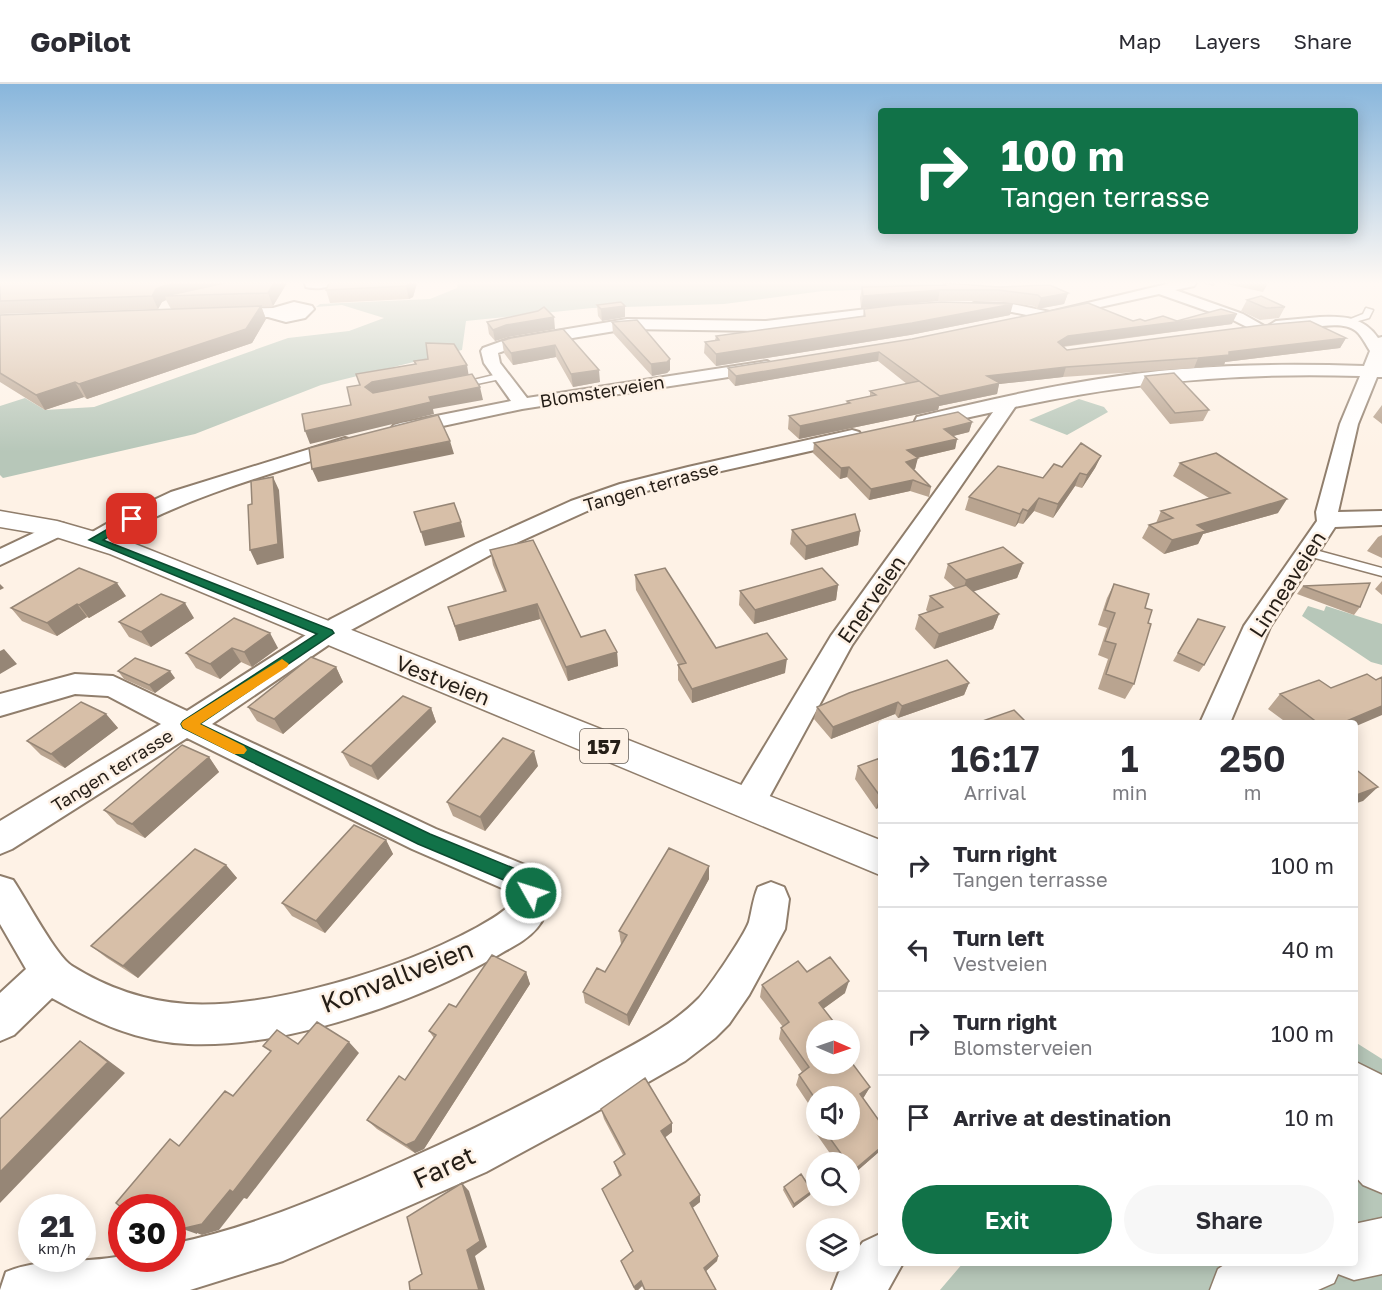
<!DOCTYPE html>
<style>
body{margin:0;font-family:"Golos Text",sans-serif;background:#f7f7f7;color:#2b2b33;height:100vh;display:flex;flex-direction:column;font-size:22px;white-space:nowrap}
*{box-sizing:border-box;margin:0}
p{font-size:20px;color:#7c7c81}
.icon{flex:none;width:33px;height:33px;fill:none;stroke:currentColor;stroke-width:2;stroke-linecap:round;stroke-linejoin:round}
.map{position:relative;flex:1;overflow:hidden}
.details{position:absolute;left:878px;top:636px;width:480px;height:546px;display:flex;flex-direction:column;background:#fff;border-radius:6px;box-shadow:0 3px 15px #0003}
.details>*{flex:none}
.top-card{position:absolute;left:878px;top:24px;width:480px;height:126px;border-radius:6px;box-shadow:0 3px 15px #0003;background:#117248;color:#fff;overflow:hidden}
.needle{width:39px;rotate:92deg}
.buttons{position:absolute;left:806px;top:936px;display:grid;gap:12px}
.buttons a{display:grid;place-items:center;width:54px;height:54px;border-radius:50%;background:#fff;box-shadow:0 3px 15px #0003;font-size:30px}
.speed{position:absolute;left:18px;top:1110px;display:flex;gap:12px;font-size:30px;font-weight:700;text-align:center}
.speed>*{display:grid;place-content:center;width:78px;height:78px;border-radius:50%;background:#fff;box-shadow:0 3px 15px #0003;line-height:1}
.speed small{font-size:15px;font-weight:400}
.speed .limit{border:9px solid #d22;background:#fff;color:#111}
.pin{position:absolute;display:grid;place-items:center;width:51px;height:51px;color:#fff;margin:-26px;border-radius:12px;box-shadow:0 3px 9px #0006}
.me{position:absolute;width:66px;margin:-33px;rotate:309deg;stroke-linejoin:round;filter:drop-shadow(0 0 4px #0008)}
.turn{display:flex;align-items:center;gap:21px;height:126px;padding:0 24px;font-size:27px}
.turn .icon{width:78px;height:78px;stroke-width:2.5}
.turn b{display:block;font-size:42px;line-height:51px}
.eta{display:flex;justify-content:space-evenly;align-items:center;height:102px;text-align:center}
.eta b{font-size:36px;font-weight:600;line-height:42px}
.action{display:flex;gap:12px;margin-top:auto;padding:12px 24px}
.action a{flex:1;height:69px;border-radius:36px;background:#117248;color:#fff;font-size:24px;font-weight:600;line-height:69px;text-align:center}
.action a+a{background:#f7f7f7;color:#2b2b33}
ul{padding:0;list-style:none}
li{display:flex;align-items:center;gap:18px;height:84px;padding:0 24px;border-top:2px solid #e1e1e2}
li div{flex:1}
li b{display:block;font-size:22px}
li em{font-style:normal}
header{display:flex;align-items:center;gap:36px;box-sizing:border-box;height:84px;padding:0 30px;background:#fff;border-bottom:2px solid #e1e1e2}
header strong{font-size:28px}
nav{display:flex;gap:33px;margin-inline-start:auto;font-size:21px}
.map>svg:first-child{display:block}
</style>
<header>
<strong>GoPilot</strong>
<nav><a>Map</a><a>Layers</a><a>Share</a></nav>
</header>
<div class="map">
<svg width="1382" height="1206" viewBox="0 0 1382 1206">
<rect width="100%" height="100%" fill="#fef2e6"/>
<path fill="#b7c7b9" d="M458 199H937L914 204 823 207 724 220 592 224 466 237 462 266 321 301 195 350 3 394 0 391V322L25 314 45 326 94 323 288 254 349 247 384 234 342 221 316 223 320 220 430 215 457 204Z
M1079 315 1104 323 1108 328 1067 351 1029 336Z
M1308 522 1324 527 1326 522 1382 540V581L1371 578 1302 532Z
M1355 958 1382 975V1206H940L963 1179H1354Z"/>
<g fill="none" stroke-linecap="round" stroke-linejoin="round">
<defs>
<path id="service" d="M1366 224 1373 226 1369 234 1348 240V236L1363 230Z
M502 289 507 292 505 294 458 304 453 301Z
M1308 464 1382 484V492L1304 471 1302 468 1304 465Z"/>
<path id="minor" d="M305 199H334C328 205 314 205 306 203Z
M1171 199H1196L1194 202 1175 206 1243 230 1266 243 1263 246H1253L1233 236 1159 210 1046 235 1012 228 974 227 967 223 974 219 1012 220 1050 228Z
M294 218 312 222 314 225 305 234 286 238 268 233H224L217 229 224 225 273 224Z
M901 221 908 225 906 228 766 247 627 245 512 264 498 269 500 279 527 314 767 277 775 282 767 287 522 325 401 351 394 349 391 345 394 341 401 339 511 317 484 279 481 267 483 264 508 255 627 235 766 237Z
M1320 233C1344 232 1364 233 1378 254L1382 253V293H1377L1358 340 1338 428 1382 427V441L1335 443 1270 543 1230 639H1200L1244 542 1317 437 1316 428 1340 340 1360 292C1240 288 1132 298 1015 323L852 561 760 730 748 734 736 730 732 720 736 710 831 552 993 328 924 343 917 341 915 337 917 333C1004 312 1093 292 1182 285 1242 280 1303 280 1364 282L1370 267C1366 261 1362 252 1356 247 1335 230 1282 257 1268 242L1276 237Z
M852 346 859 348 862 352 859 356 699 392 636 410 587 427 492 470 349 547 212 640 436 745 530 783 541 793 550 816C548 825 543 837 537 844 527 856 512 863 500 870 434 909 341 942 265 955 240 959 214 961 188 960 138 958 95 938 52 914L14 951 0 957V909L26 885 0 840V792L13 796C26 815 56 872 72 882 107 904 145 917 187 920 271 925 400 885 474 845 488 837 504 829 514 816L504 805 412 765 187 654 12 765 0 770V737L161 640 108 612 75 610 0 632V610L75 590 113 592 187 627 331 535 476 460 571 417 620 400 688 383Z
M345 354 352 356 355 360 352 364C284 386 213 405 149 436 130 444 108 466 87 461L83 456 87 451 124 430 171 408Z
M57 438 65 440 68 445 65 450 0 481V465Z
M771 798 784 803 789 815 785 845 749 911 729 940 715 954 685 977 580 1037 486 1088 283 1177 190 1206H0L6 1188C42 1173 83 1180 122 1172V1174H172V1160C240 1146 302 1121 365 1094 442 1061 516 1025 589 985 626 964 669 945 699 914 710 902 744 852 749 838 752 826 753 815 758 803Z
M880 1150V1179H903L888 1206H832L839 1188 863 1158Z"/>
<path id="primary" d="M0 427 57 437 130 458 880 756V791L110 470 53 452 0 443Z
M1354 977 1382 991V1109L1363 1101 1354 1091Z
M1382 1134V1190L1354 1196 1338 1190 1334 1199 1318 1206H1210L1218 1185 1227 1179H1354V1140Z"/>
</defs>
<use href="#service" stroke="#907e6c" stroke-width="3"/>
<use href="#minor" stroke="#907e6c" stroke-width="4"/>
<use href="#primary" stroke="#907e6c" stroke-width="3"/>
<use href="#service" fill="#fff" fill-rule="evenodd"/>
<use href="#minor" fill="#fff" fill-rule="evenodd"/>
<use href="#primary" fill="#fff" fill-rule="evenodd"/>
</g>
<path fill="#b9a490" d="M0 199H287L273 222H261L266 235 252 259 87 315 84 313 45 326 0 298V231L171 225 166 216 162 218 158 225 0 230Z
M329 199H417L413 213 409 215 330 219 326 206Z
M944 199 1068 209 1064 220 1037 225 1034 222 996 217H938L861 224 860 214 862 203 943 201Z
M1202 199H1216L1214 202Z
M1222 199H1268L1263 208Z
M1247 216 1285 223 1279 234 1260 236 1241 227Z
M597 221 625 222V233L602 237 598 232Z
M864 225 1010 231 910 251 716 282 704 269 705 258 715 256 716 252 863 232Z
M1133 237H1177L1232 240 1063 263 1067 266 1346 254 1340 264 1225 278 1224 281 1194 284 1063 293 999 300 997 310 939 322 938 326 799 355 788 345 789 332 846 320 847 317 870 312V307L907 300 878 277 735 302 728 294V284Z
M487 238 555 245 508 253 495 257 489 250Z
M612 238 670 286 667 289 652 292 613 249Z
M563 245 600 298 573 303 556 273 513 281 504 269 502 257Z
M1145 292 1209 326 1203 337 1170 340 1140 303Z
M1382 321V340L1373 333Z
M972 338 969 348 953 352 957 355 955 365 917 374 915 385H914L931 403 929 413 910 407 869 416 847 393 840 395 813 369 814 359Z
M1101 372 1095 384 1082 404 1075 402 1053 434 1034 427 1023 440 1018 439 1015 443 965 426 969 413 1043 394 1062 383Z
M1180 379 1278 429 1203 450 1198 460 1164 470 1142 454 1149 441 1156 439 1161 427 1209 414 1173 392Z
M792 446 860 447 858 461 805 476 790 460Z
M1382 451V474L1367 467 1378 453Z
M490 466 581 553 617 568 618 582 568 597 540 535 459 557 448 523 504 508 493 481Z
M1023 479 1017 494 973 507 999 530 993 545 934 565 915 545 919 531 928 528 926 526 930 512 955 504 944 494 948 480Z
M635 491 716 564 785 589 692 619 678 596V581H679L636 506Z
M1382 497V511L1375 505Z
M1114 500 1145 524 1148 539 1134 600 1125 615 1098 605 1108 575 1098 571 1107 544 1098 541 1107 514Z
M838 501 836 516 754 540 739 521 740 507Z
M1303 502 1360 523 1354 531 1297 510Z
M126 512 89 534 87 533 57 552 22 537 11 524Z
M194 534 151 563 129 553 119 538Z
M234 534 278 564 252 583 241 578 220 595 196 584 186 569Z
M1198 535 1204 581 1199 588 1173 577Z
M336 583 343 598 283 650 257 637 248 623Z
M118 587 175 594 155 609 124 595Z
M1376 596 1354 639H1287L1268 625 1280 610 1331 604Z
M969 599 964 611 898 634 895 630 831 655 814 635 817 623Z
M431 624 436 638 378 696 350 682 342 668Z
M106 630 118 644 65 684 41 671 27 657Z
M209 673 219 688 145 754 117 740 104 726Z
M880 674V723L876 725 855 695 858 682Z
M538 682 485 747 453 732 447 718Z
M386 756 393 770 325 849 292 832 282 819Z
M226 781 237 794 138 894 107 874 91 862Z
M709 782V795L629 942 585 919 583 908 605 888 622 860H621L619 847Z
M526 888 530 900 424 1065 415 1069 377 1045 367 1036 405 996 434 954 429 947 456 923Z
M807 888 845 909 823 925 816 946 870 1003 863 1014 880 1038V1067L849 1094V1078H836L815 1048 816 1046H849L816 1012V1031L796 1001 799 991 802 988 779 955 781 944 783 943 760 913 762 901Z
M601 1025 672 1048 665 1053 700 1118 692 1124 718 1172 717 1177 706 1187 716 1206H644L642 1202 638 1206H635L621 1177 633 1168 602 1105 619 1092 614 1078 623 1071 604 1035Z
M784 1103 812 1107 810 1111 793 1124 783 1106Z"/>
<path fill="#968676" d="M166 199H252L165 212 166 216 162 218 158 225 152 212 156 205Z
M274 199H287L273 222 268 209Z
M410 199H417L413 213 409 215 406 202Z
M940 206 938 217 861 224 863 212Z
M1068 209 1064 220 1037 225 1041 214Z
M1013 220 1010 231 910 251 716 282V270Z
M261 222 266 235 252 259 87 315 79 300Z
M625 222V233L602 237 601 225Z
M1237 230 1232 240 1065 262 1055 268 1058 258 1068 252Z
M554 233 555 245 508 253 495 257 493 246 506 241Z
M1346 254 1340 264 1225 278 1224 281 1194 284 1198 274 1229 268Z
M555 261 556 273 513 281 511 269Z
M879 268 878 277 735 302 736 292Z
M670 275V286L667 289 652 292 651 280Z
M467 281 469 293 376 311 365 303 372 298Z
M1066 283 1063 293 999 300 997 310 939 322 938 326 799 355 800 342 987 292Z
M599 286 600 298 573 303 571 290Z
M75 298 84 313 45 326 36 311Z
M480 303 483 316 433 325 434 330 310 360 305 347 429 313Z
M972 338 969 348 941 355 944 345Z
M957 355 955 365 904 377 907 366Z
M450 357 454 370 318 398 312 385Z
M1101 372 1095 384 1082 404 1087 391Z
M918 374 915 385 904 388 906 378Z
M849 383 847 393 840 395 841 384Z
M1080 389 1075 402 1053 434 1058 420Z
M273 393 279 406 284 474 257 481 250 466Z
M913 396 910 407 869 416 871 405Z
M1039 414 1034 427 1023 440 1028 427Z
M1287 415 1278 429 1203 450 1198 460 1164 470 1172 456 1197 441Z
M1023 425 1018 439 1015 443 1020 430Z
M461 438 465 453 425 462 421 448Z
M860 447 858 461 805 476 806 462Z
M1023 479 1017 494 962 511 966 496Z
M117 499 126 512 89 534 79 521Z
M0 500 4 504 0 506Z
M838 501 836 516 754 540 755 526Z
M185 519 194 534 151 563 141 548Z
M77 520 87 533 57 552 47 539Z
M537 520 540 535 459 557 455 542Z
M999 530 993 545 934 565 939 550Z
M270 549 278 564 252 583 244 568Z
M232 564 241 578 220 595 210 580Z
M4 565 17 580 0 590V567Z
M617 568 618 582 568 597 566 583Z
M787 575 785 589 692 619V605Z
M336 583 343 598 283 650 274 635Z
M170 587 175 594 155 609 149 601Z
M969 599 964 611 898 634 902 622Z
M898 618 895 630 831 655 833 643Z
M1382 622V631L1354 643V639H1342Z
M431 624 436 638 378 696 371 682Z
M106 630 118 644 65 684 51 670Z
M534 667 538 682 485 747 480 733Z
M209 673 219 688 145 754 132 740Z
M1378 703 1363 717 1354 720V712Z
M880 712V723L876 725Z
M386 756 393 770 325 849 316 837Z
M226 781 237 794 138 894 123 882Z
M709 782V795L629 942 627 931Z
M526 888 530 900 424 1065 415 1069 406 1061Z
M849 897 845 909 816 930 819 919Z
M80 957 97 968 125 989 0 1119V1088Z
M349 958 359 969 247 1115 244 1114 219 1146 202 1151 197 1149V1150L180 1144Z
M870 1003 864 1013 855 1020 860 1010Z
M672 1039V1048L662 1056 661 1047Z
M880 1064V1067L849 1094 853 1087Z
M462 1099 469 1107 487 1163 475 1172 485 1206H479L467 1166Z
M812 1107 810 1111 793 1124 794 1120Z
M700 1111V1118L690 1126V1119Z
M718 1172 717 1177 704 1189V1184Z
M641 1197 642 1202 638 1206H635L634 1203Z"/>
<path fill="#d7bfa8" stroke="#968676" stroke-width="1.5" d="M0 199H179L163 202 156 205 152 212 0 217Z
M225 199H274L268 209 165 212Z
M329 199H410L406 202 326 206Z
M944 199 999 203 1050 201 1068 209 1041 214 1038 211 999 206H940L863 212 862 203 946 201Z
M1261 212 1285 223 1266 224 1247 216Z
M621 218 625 222 601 225 597 221Z
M941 218 1013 220 912 239 716 270 705 258 719 256 716 252 865 232 864 225 896 221Z
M1088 219 1133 237 1140 235 1145 237 1163 232 1177 237 1221 225 1237 230 1068 252 1058 258 1067 266 1263 241 1310 237 1346 254 1229 268V271L1198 274 1066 283 987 292 1000 299 940 312 919 297 879 268 736 292 728 284 912 255Z
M261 222 246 245 79 300 75 298 36 311 0 289V231Z
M544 223 554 233 506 241 493 246 487 238 538 227Z
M637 236 670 275 667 278 651 280 612 238Z
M563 245 599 286 571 290 555 261 511 269 502 257 511 254Z
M426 259 454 260 467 281 372 298 365 303 373 309 472 290 480 303 429 313 431 318 305 347 302 330 351 321 347 303 360 301 356 290 416 280 414 277 428 275Z
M1174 289 1209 326 1175 329 1145 292Z
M919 297 941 313 800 342 789 332 850 319 847 317 876 311 870 307Z
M958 328 972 338 944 345 957 355 907 366 918 374 906 378 931 403 913 396 871 405 849 383 841 384 814 359Z
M438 331 450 357 312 385 309 364Z
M1081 359 1101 372 1087 391 1080 389 1058 420 1039 414 1028 427 1023 425 1020 430 969 413 998 382 1043 394 1054 380 1062 383Z
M1216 369 1287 415 1197 441 1206 447 1172 456 1149 441 1173 434 1161 427 1230 409 1180 379Z
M273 393 278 460 250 466 248 421 252 420 251 397Z
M454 419 461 438 421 448 414 428Z
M855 430 860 447 806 462 792 446Z
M533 456 581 553 605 546 617 568 566 583 537 520 455 542 448 523 506 507 490 466Z
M1003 463 1023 479 966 496 948 480Z
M79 484 117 499 79 521 77 520 47 539 11 524Z
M665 484 716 564 767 549 787 575 692 605 678 581 686 579 635 491Z
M822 484 838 501 755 526 740 507Z
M1370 499 1360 523 1303 502Z
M1114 500 1149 510 1145 524 1152 526 1148 539 1151 540 1134 600 1106 590 1116 560 1105 557 1115 529 1105 526Z
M966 501 999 530 939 550 919 531 943 523 930 512Z
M161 510 185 519 141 548 119 538Z
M234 534 270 549 244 568 232 564 210 580 186 569Z
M1198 535 1225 543 1204 581 1178 569Z
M311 573 336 583 274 635 248 623Z
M135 574 170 587 149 601 118 587Z
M947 576 969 599 902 622 898 618 833 643 817 623 849 609Z
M1367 590 1376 596 1382 593V622L1342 639H1318L1280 610 1319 596 1331 604Z
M403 612 431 624 371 682 342 668Z
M81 618 106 630 51 670 27 657Z
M1014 626 1027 639H977Z
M503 654 534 667 480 733 447 718Z
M182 661 209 673 132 740 104 726Z
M880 674V712L858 682Z
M1354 684 1378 703 1354 712Z
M354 741 386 756 316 837 282 819Z
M669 764 709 782 627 931 583 908 597 884 605 888 627 851 619 847Z
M195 765 226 781 123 882 91 862Z
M492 871 526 888 415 1057 406 1061 367 1036 399 992 405 996 436 951 429 947 449 920 456 923Z
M830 873 849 897 819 919 840 946H816V980H849V975L870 1003 860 1010 880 1038V1064L853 1087 849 1082V1078H847L824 1046H849V1012H816V1016L799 991 809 983 781 944 789 938 762 901 798 877 807 888Z
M317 938 349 958 233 1108 230 1106 202 1140 185 1144 181 1142 180 1144 172 1138V1124H122L116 1119 170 1055 179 1062 225 1007 233 1012 271 967 263 962 277 946 298 960Z
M80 957 108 978 0 1088V1035Z
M645 994 672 1039 661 1047 700 1111 690 1119 718 1172 704 1184 716 1206H645L641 1197 634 1203 621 1177 633 1167 602 1105 621 1091 614 1078 625 1070 601 1025Z
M801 1090 812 1107 794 1120 784 1103Z
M462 1099 480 1157 467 1166 479 1206H410L409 1198 422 1190 407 1133Z"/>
<linearGradient id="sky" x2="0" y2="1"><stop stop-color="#88b6dc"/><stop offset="0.54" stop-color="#fff9f4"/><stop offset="1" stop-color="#fff9f4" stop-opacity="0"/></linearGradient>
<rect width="1382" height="368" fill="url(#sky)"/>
<path fill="#117248" stroke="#0b4a2f" stroke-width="1.5" d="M132 431 137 435 135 437 103 456 332 546 334 549 200 640 430 750 523 788 533 796 539 809 537 814 531 816 525 814 521 807 511 799 418 760 183 644 181 640 183 637 317 550 89 456Z"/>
<path fill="#f59e0b" d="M282 575 289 580 287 583 200 640 244 662 247 666 244 670H234L183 644 181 640 183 637Z"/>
<g text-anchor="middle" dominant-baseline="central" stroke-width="5" stroke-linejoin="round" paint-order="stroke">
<g font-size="18" fill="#251e17" stroke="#fef2e6">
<text transform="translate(602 307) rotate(-9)">Blomsterveien</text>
<text transform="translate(651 402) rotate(-16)">Tangen terrasse</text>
<text transform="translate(112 686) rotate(-32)">Tangen terrasse</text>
</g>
<rect fill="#fef2e6" stroke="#665e55" stroke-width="1.5" x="580" y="645" width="48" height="34" rx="4.5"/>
<g font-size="20" font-weight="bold" fill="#251e17">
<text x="604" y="662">157</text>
</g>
<g font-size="21" fill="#251e17" stroke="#fef2e6">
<text transform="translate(1287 500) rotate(-57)">Linneaveien</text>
<text transform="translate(871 515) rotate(-55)">Enerveien</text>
<text transform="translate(443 596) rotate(22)">Vestveien</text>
</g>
<g font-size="26" fill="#251e17" stroke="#fef2e6">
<text transform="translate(397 892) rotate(-21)">Konvallveien</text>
<text transform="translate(444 1083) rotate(-25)">Faret</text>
</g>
</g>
</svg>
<div class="buttons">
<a><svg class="needle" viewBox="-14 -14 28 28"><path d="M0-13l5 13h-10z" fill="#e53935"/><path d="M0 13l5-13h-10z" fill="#7c7c81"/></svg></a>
<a><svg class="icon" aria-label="sound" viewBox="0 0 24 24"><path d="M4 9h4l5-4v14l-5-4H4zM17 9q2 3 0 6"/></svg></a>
<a><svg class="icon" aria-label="search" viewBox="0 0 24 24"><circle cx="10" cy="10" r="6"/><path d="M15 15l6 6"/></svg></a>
<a><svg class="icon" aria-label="layers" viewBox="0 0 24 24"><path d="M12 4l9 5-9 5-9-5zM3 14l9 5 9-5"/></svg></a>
</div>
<div class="speed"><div>21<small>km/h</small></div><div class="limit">30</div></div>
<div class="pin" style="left:132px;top:435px;background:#d93025"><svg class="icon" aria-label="arrive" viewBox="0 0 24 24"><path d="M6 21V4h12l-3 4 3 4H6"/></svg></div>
<svg class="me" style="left:531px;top:809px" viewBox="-20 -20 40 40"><circle r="17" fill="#117248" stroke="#fff" stroke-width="3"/><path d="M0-11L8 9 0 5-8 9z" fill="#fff"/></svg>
<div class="top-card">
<div class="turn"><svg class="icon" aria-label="right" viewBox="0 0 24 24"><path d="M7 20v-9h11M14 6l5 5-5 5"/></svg><div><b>100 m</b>Tangen terrasse</div></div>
</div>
<section class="details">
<div class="eta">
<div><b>16:17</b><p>Arrival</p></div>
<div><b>1</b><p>min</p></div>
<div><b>250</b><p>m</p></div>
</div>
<ul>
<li><svg class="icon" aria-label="right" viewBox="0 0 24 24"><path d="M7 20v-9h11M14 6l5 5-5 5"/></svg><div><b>Turn right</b><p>Tangen terrasse</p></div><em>100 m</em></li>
<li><svg class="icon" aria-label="left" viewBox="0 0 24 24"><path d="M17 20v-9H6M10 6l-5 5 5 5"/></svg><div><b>Turn left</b><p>Vestveien</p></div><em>40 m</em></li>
<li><svg class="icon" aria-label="right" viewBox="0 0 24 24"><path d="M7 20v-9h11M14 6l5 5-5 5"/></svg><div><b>Turn right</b><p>Blomsterveien</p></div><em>100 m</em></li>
<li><svg class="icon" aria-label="arrive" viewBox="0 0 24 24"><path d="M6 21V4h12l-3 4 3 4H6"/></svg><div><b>Arrive at destination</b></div><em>10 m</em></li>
</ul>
<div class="action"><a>Exit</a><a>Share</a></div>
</section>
</div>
